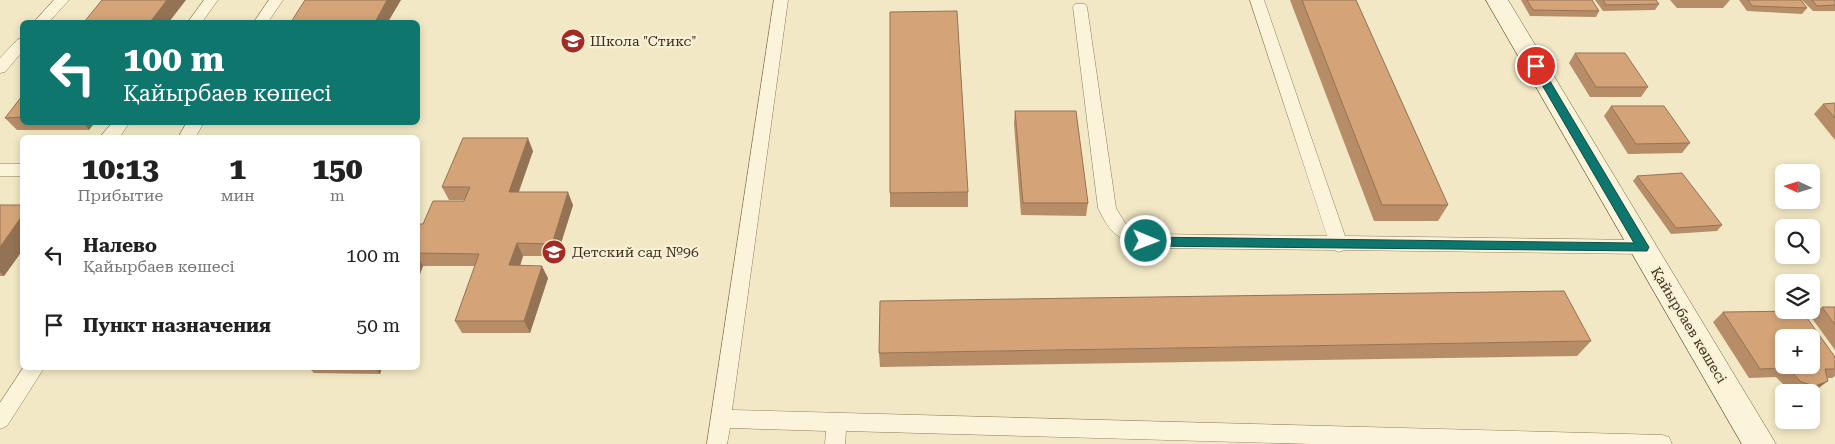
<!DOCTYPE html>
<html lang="ru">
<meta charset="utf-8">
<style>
body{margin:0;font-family:"Roboto Serif",serif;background:#f2f2f2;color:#222;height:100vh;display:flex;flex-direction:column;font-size:19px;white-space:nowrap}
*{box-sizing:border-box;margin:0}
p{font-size:16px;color:#767676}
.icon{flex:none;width:28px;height:28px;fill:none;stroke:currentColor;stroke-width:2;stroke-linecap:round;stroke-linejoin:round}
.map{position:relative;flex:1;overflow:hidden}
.details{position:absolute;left:20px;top:135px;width:400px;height:235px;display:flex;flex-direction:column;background:#fff;border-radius:8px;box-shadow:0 2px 8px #0003}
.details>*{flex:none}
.top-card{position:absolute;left:20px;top:20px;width:400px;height:105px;border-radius:8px;box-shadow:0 2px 8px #0003;background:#0f766e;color:#fff;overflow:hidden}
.needle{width:32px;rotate:274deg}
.controls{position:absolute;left:1775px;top:164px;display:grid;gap:10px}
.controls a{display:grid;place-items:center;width:45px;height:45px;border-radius:8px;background:#fff;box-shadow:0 2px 8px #0003;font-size:25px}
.pin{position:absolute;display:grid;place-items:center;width:42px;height:42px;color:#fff;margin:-21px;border:2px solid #fff;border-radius:50%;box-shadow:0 1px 5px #0007}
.me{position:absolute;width:55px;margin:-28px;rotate:91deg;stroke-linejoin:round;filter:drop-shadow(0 0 4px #0008)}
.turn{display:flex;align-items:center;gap:18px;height:105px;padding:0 20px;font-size:22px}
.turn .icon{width:65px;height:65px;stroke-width:2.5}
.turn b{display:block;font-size:35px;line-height:42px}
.eta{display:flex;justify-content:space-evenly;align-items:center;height:85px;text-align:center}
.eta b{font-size:30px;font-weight:800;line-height:35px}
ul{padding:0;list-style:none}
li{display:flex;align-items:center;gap:15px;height:70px;padding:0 20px}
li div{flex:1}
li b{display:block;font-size:19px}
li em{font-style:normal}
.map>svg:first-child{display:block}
</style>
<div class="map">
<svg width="1835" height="444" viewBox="0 0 1835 444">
<rect width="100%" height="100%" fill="#f2e8c5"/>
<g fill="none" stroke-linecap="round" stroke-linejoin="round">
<defs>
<path id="lane" d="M54 0H69L49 22H34Z
M204 0H218L202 22H188Z
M269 0H283L268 22H254Z
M774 0H788L732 410 1662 435 1669 437 1672 444H1312L846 431 845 444H825L826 431 730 428 727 444H707Z
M1250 0H1264L1345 236 1643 240 1649 242 1652 247 1649 252 1643 254 1344 250 1339 252 1334 250 1146 248C1118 239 1111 235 1098 208L1073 7 1075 4H1085L1087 7 1116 208 1127 226 1146 234 1327 236Z
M22 38V52L5 72 0 73V58L17 40Z
M113 122H130L119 138H99Z
M187 122H204L195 138H178Z
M0 164H22V176H0Z
M23 368H44L7 426 0 429V403Z"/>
<path id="secondary" d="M1486 0H1508L1776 444H1742Z"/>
</defs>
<use href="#lane" stroke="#907a59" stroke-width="1"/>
<use href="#secondary" stroke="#725a3c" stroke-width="1"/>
<use href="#lane" fill="#fcf4da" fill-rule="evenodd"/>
<use href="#secondary" fill="#fcf4da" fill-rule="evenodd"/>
</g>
<path fill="#b68d67" d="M1290 0H1356L1448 205 1438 221H1374Z
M1521 0H1592L1599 11 1596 17 1530 16Z
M1595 0H1656L1659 4 1655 10 1603 11Z
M1670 0H1730L1723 8H1677Z
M1739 0H1801L1807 8 1802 14 1747 11Z
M1802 0H1835V11H1813Z
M1575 53 1648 87 1641 97H1590L1569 63Z
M22 96V122H95L89 130H17L5 118Z
M1835 103V140L1814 114 1823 104Z
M1611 106 1690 143 1682 153 1628 154 1604 116Z
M1015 111 1088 203 1086 216 1021 215 1014 124Z
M533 151 519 192 573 205 557 256H523L520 266 548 278 530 333H462L455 321 475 266H423L418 279V224H423L464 201 465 200H449L442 187Z
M1637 176 1722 225 1717 231 1671 234 1633 181Z
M968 192V207H890V193Z
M0 205H22V251L4 276H0Z
M1822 307H1835V350L1811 317Z
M1723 312 1835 357V376L1832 378H1828L1816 390 1809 392H1794L1790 391 1776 377 1749 378 1713 322Z
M1591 341 1577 356 880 367 879 353Z
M309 368H382L380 374 314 373Z"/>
<path fill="#947354" d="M167 0H186L169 22H150Z
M387 0H401L388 22H375Z
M83 122H95L89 130Z
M528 138 533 151 514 204 509 192Z
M568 192 573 205 557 256 552 244Z
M22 216V251L4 276 0 272V247Z
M517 243 523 256 516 278 509 265Z
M418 257 423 266 418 279Z
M542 266 548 278 530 333 524 321Z
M375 368H382L380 374Z
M1828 381 1816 390 1809 392H1806L1815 386Z"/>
<path fill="#d4a478" stroke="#947354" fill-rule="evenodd" d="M102 0H167L150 22H84Z
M305 0H387L375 22H291Z
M1302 0H1356L1448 205H1382Z
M1527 0H1592L1599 11 1533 10Z
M1603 0H1656L1659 4 1606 5Z
M1748 0H1801L1807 8 1752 6Z
M1812 0H1835V5L1817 6Z
M957 11 968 192 890 193V12Z
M1575 53H1625L1648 87H1596Z
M22 96V117L5 118Z
M1835 103V118L1823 104Z
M1611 106H1664L1690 143 1636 144Z
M1015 111H1076L1088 203H1023Z
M463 138H528L509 192H568L552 244 517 243 509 265 542 266 524 321H455L479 254 418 253V224H423L433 201H464L470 187H442Z
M1682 173 1722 225 1676 228 1637 176Z
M0 205H22V216L0 247Z
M1564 291 1591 341 879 353 880 301Z
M1822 307H1835V325Z
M1802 311 1835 357V369H1825L1828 381 1815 386 1801 382 1788 368 1760 369 1723 312ZM1784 338H1811V365H1784Z"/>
<path fill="#0f766e" stroke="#0a4d48" d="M1536 63 1541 66 1647 244 1649 247 1647 251 1146 246 1140 241 1146 237 1634 243 1531 66Z"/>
<defs>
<symbol id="school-disc" viewBox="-11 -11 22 22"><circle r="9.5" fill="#a42b23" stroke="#f9f1d6"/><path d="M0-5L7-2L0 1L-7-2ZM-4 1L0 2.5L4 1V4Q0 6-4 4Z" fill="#fff"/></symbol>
</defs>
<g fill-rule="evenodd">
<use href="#school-disc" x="559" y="27" width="28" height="28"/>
<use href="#school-disc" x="540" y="238" width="28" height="28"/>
</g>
<g text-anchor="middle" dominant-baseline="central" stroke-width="4.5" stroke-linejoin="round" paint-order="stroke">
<g font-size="14" fill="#3e301e" stroke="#f9f1d6" text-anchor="start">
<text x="590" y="41">Школа "Стикс"</text>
<text x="572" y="252">Детский сад №96</text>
</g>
<g font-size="14" fill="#3e301e" stroke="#f9f1d6">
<text transform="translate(1689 325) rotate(59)">Қайырбаев көшесі</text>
</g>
</g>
</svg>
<div class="controls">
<a><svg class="needle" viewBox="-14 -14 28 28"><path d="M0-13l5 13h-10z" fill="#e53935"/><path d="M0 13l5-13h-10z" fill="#767676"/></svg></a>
<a><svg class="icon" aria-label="search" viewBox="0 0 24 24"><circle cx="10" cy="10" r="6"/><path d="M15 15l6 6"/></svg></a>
<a><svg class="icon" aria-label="layers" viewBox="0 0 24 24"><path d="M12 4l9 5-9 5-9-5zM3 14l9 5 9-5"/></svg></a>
<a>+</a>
<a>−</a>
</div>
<div class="pin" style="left:1536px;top:66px;background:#d93025"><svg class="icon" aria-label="arrive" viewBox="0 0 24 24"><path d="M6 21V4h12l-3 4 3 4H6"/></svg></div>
<svg class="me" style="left:1146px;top:241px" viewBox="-20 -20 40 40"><circle r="17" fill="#0f766e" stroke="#fff" stroke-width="3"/><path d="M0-11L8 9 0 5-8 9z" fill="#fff"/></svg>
<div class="top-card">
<div class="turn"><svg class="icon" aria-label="left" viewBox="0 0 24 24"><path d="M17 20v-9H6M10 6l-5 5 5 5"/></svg><div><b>100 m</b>Қайырбаев көшесі</div></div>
</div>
<section class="details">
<div class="eta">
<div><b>10:13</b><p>Прибытие</p></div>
<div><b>1</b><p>мин</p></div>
<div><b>150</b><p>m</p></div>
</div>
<ul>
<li><svg class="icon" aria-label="left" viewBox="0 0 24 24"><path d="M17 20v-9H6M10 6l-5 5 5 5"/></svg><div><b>Налево</b><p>Қайырбаев көшесі</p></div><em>100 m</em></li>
<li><svg class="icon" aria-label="arrive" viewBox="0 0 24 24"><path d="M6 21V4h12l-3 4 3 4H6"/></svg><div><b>Пункт назначения</b></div><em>50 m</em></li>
</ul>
</section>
</div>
